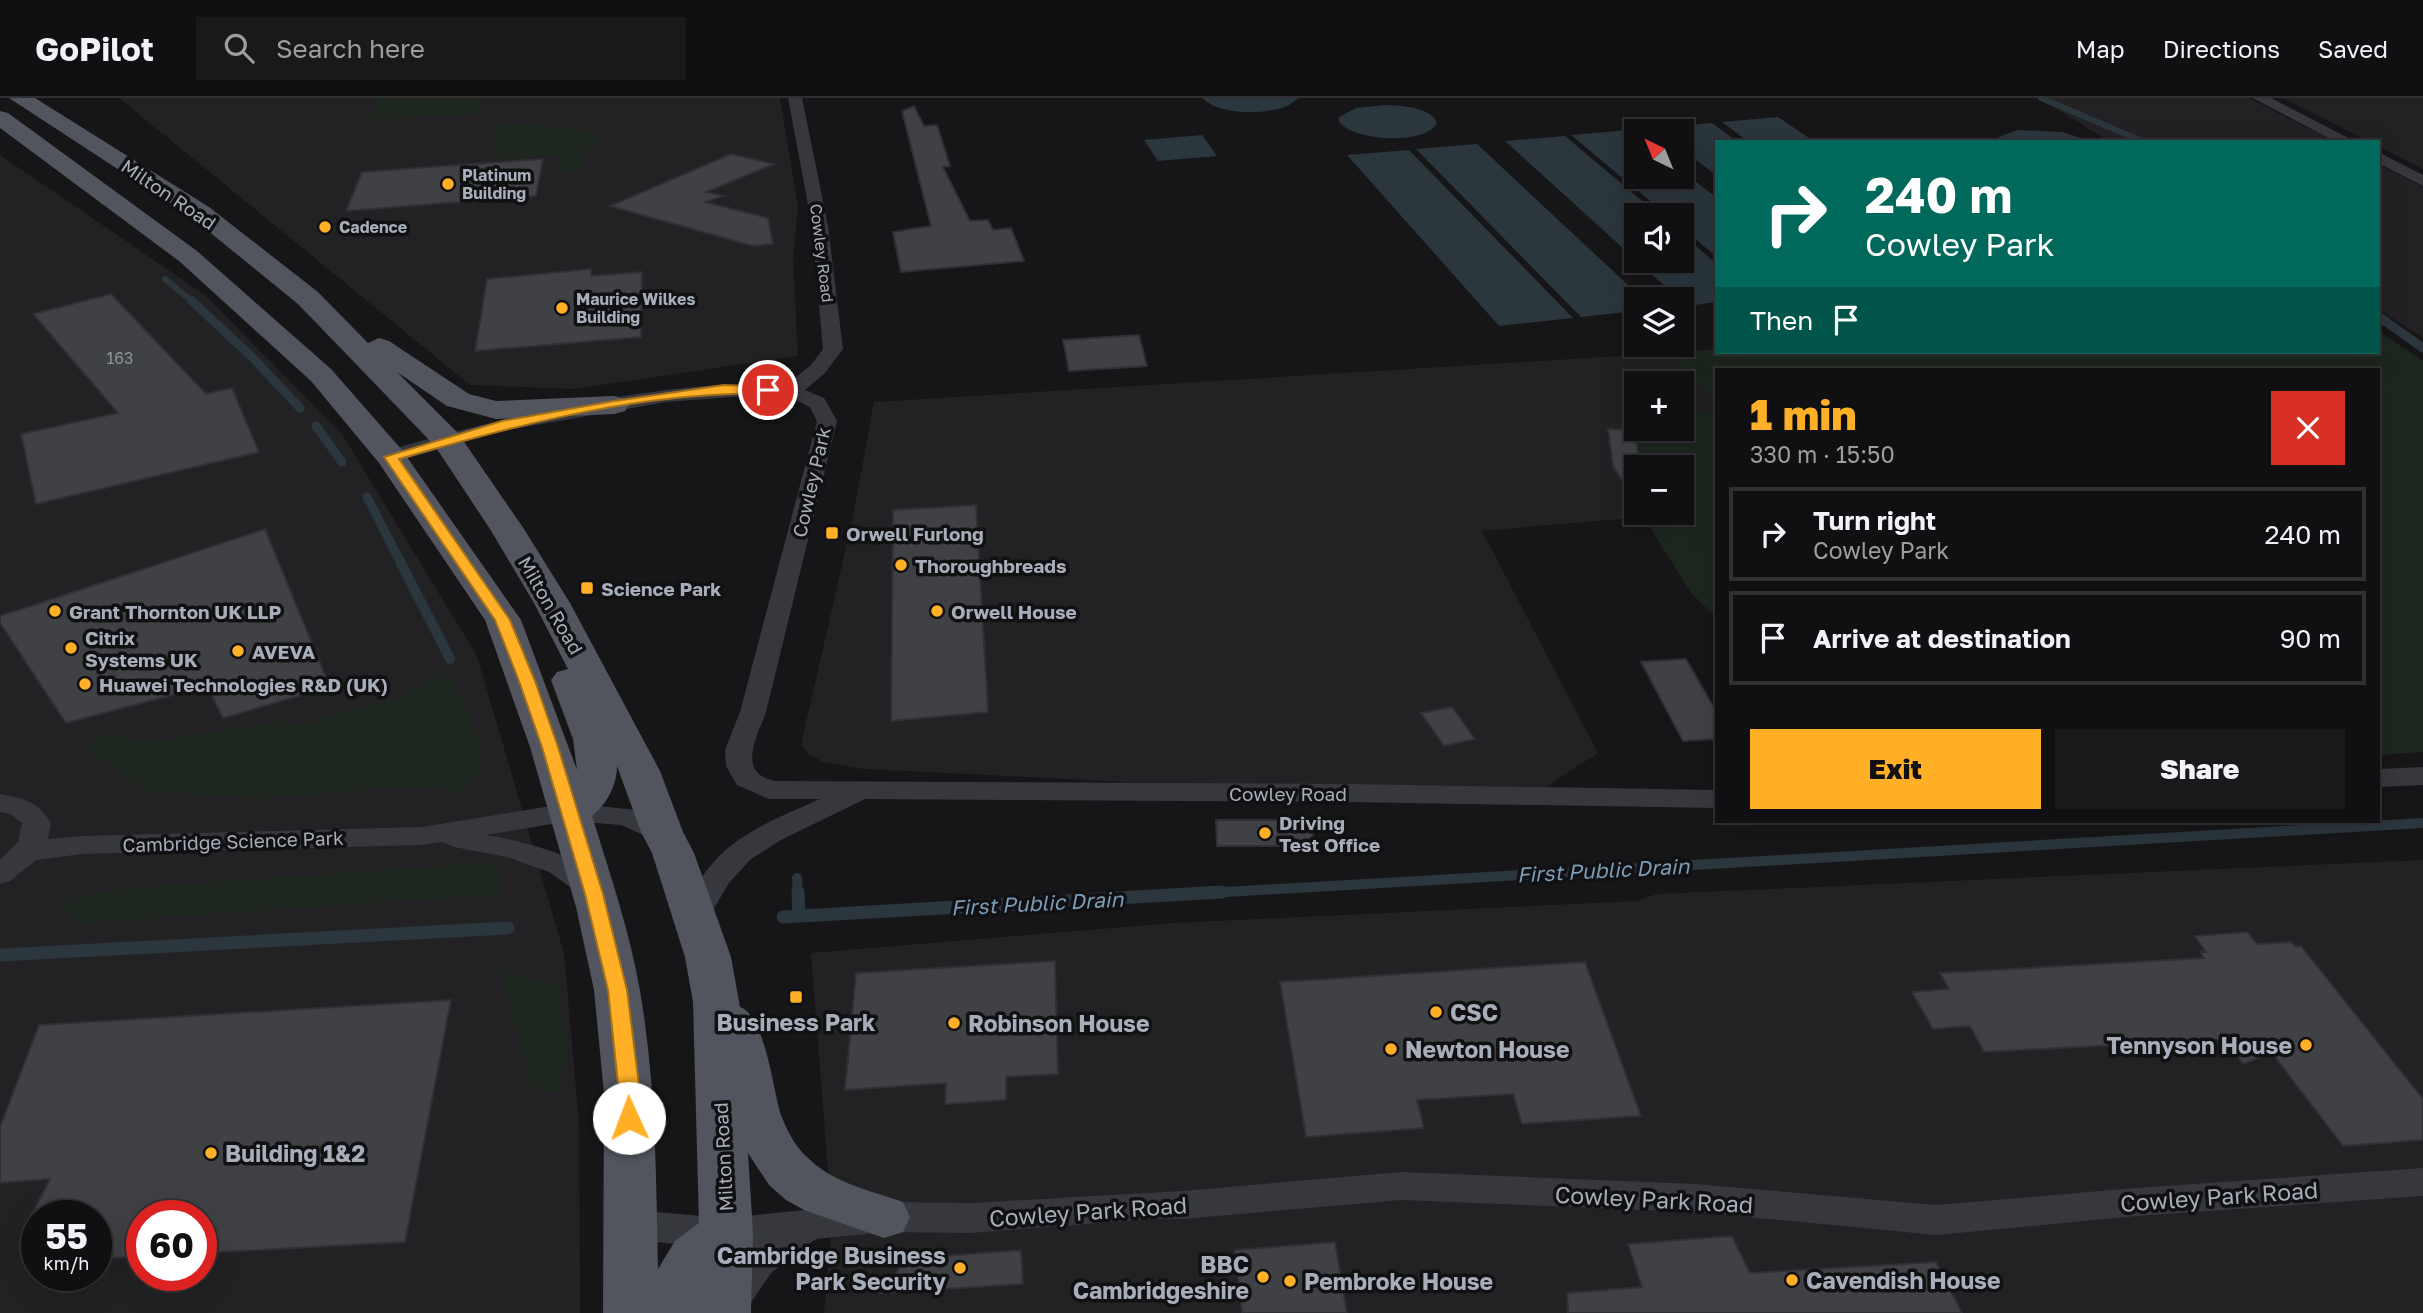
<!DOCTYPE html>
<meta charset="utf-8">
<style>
body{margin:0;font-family:"Golos Text",sans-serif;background:#19191b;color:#f1f3f6;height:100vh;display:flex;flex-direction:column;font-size:26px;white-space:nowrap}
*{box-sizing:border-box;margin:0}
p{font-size:23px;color:#9c9d9f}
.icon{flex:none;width:38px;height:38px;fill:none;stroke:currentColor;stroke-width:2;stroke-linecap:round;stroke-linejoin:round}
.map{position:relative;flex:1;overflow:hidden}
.side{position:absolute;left:1715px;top:270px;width:665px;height:455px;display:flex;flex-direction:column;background:#101012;border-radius:0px;box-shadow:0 7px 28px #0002,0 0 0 2px #303032}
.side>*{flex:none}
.hud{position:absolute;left:1715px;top:42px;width:665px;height:214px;border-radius:0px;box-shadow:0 7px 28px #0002,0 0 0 2px #303032;background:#00695c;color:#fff;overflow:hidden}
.needle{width:46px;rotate:317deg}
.buttons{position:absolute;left:1624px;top:21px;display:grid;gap:14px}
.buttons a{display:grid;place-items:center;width:70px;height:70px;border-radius:0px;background:#101012;box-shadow:0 7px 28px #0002,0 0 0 2px #303032;font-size:35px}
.speed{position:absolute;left:21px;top:1102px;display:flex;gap:14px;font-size:35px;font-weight:700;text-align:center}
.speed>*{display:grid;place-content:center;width:91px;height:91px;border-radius:50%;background:#101012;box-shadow:0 7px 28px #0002,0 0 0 2px #303032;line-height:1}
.speed small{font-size:18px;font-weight:400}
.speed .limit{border:10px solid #d22;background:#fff;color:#111}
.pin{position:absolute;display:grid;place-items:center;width:60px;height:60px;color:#fff;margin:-30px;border:4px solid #fff;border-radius:50%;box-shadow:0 2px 7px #0007}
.me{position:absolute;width:77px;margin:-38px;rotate:358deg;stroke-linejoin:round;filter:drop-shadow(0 0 5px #0008)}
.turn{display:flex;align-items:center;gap:24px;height:147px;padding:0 35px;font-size:32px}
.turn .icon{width:91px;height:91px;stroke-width:2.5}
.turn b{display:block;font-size:49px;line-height:60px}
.then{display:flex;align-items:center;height:66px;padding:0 35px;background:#0003;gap:14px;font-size:26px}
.round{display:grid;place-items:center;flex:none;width:74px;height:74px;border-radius:0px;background:#19191b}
.head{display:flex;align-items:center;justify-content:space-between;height:119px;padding:0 35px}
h1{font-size:42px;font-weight:800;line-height:52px;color:#ffb027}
.action{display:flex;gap:14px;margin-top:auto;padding:14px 35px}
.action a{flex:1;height:80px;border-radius:0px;background:#ffb027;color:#111;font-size:28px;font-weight:800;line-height:80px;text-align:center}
.action a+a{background:#19191b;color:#f1f3f6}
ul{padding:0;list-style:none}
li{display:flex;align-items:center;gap:21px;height:94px;margin:0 14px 10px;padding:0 21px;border:4px solid #303032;border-radius:0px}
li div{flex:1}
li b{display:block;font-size:26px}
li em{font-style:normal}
header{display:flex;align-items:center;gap:42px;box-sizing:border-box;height:98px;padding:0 35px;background:#101012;border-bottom:2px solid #303032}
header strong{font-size:33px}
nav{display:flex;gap:38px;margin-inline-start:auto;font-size:24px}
.search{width:490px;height:63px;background:#19191b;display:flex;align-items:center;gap:18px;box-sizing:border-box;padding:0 24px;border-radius:0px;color:#9c9d9f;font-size:26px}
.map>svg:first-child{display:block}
</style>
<header>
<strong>GoPilot</strong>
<div class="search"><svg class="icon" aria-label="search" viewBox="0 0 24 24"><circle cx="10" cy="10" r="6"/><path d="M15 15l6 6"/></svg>Search here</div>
<nav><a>Map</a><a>Directions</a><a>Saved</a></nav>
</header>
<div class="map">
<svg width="2423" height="1215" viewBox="0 0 2423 1215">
<rect width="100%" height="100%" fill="#161618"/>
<path fill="#222225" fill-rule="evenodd" d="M119 0H780L798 108 793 159 798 258 573 291 470 287Z
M2039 0H2249L2335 44H2110Z
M2283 0H2423V71L2378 48V44H2370Z
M0 57 205 197 342 336 477 558 564 855 579 1024 580 1215H0ZM37 1118H96V1178H37ZM142 1118H201V1178H142Z
M2378 66 2423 89V240L2378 211Z
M1670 255 1717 308V314L1682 318V285H1636V323L1610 326 1612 367 1636 407V415H1641L1644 419 1482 433 1598 655 1541 692 1170 686 863 671 823 664 809 656 801 647 853 419 874 304Z
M2423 762V1215H824L832 1125 811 855 1173 825 1636 803 1657 796Z"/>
<path fill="#1e271f" d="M379 0H482L478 16 368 22Z
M496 24 594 33 604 39 588 49 584 70 560 74V57L499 62Z
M2378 233 2423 263V654L2378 657V271H1717V308L1670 255 1717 251V254H2378Z
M1717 314V520L1691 495 1641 415H1682V369H1636V407L1612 367 1609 326 1636 323V331H1682V318Z
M448 572 469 615 479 645 478 678 462 695 429 690 374 691 259 701 142 692 121 673 98 659 88 646 112 634 143 645 281 623 302 627 399 599Z
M498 764 501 796 80 825 63 809 72 801 126 790Z
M501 872 559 886 567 956 558 995 531 989Z"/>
<path fill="#2b363d" d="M1203 0H1298C1283 19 1218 19 1203 0Z
M1385 7C1401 8 1430 8 1437 25 1424 48 1354 43 1339 24V19L1356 10Z
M1778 19 1815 44H1749L1722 24Z
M1712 25 1738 44H1717V78L1682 51V33H1658L1654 30Z
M1629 32 1636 37V79H1682V73L1717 100V159L1682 130V117H1667L1571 37Z
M2018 32 2063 34 2092 44H1998L1999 39Z
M1202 37 1217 58 1158 63 1144 42Z
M1565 38 1659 117H1636V162L1505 43Z
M1477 46 1643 201H1636V213L1581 219 1416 51Z
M1409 52 1573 220 1499 228 1347 57Z
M1682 136 1717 166V204L1687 208 1637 163H1682Z"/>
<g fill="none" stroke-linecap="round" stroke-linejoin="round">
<path stroke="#2b363d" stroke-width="6" d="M2041 0 2144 44
M165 181 194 205"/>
<path stroke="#2b363d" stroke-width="9" d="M192 203 252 259 300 310
M2378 218 2423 250
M316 328 342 364
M367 399 401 465"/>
<path stroke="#2b363d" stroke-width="10" d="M400 463 450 561
M797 780 798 796
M1191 796 2423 725"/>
<path stroke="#2b363d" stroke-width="13" d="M798 794 799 818
M783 819 1222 794
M0 857 508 830"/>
</g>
<path fill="#404145" stroke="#303034" stroke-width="2" d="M914 8 924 28 937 27 950 68 943 69 970 123 988 122 993 132 1011 130 1024 163 901 174 893 134 931 128 902 13Z
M731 56 774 66 706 94 723 98 705 104 768 120 773 146 753 148 610 108Z
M543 61 536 98 346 113 362 74Z
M591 171V178L642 174 641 239 475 253 487 181Z
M111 196 206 296 232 290 259 354 36 406 21 336 118 315 33 216Z
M1139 237 1147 268 1069 273 1063 242Z
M1608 331 1633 332 1642 369H1636V405L1613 368Z
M976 407 988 614 891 623 893 412Z
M265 431 330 589 223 620 207 588 66 625 0 525V518Z
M1686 561 1717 615V641L1683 643 1641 564Z
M1452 609 1475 641 1444 648 1421 615Z
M1216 722H1312L1314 748H1217Z
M2247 834 2257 846 2291 844 2296 849 2301 848 2423 1001V1042L2343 1048 2272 955 2243 966 2227 941 1984 954 1970 928 1933 931 1912 894 1949 891 1940 875 2204 860 2200 854H2206L2195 838Z
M1055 863 1058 976 1006 979V1002L945 1006 946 985 845 992 856 875Z
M1585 864 1641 1018 1522 1026 1513 996 1417 1002 1424 1030 1306 1039 1280 884Z
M451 902 405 1144 201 1155V1118H142V1158L96 1161V1118H31L50 1081 0 1085V1029L39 927Z
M1732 1138 1750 1175 1936 1164 1962 1215H1568L1567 1195 1642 1189 1628 1146Z
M1335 1144 1347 1215H1242L1235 1152Z
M1021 1152 1023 1186 881 1195 906 1161Z"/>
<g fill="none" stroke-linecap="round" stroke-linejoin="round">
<path fill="#37383e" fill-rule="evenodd" d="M788 0H802L828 128 843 251 825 275 805 292 824 300 837 323 766 614C761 629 743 661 758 675 761 679 769 681 774 683L1347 686 1717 692V710L1347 704 865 701 781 742 751 761 729 785 704 827 693 830 682 827 678 820C689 801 698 781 713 765 740 733 783 718 820 701H769L737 687 726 668 725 652 740 614 817 323 810 309 791 300 759 297 666 304 503 333 391 365 383 364 380 359 383 354C467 329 550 309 637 296 686 289 736 283 785 288L811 267 823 251 812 128Z
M2253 0H2271L2356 44H2336Z
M2378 54 2423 77V88L2378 65Z
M2423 669V687L2378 689V671Z
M0 696C25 701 36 702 51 725L48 741 82 738 422 729 570 705 636 712 672 727 676 734 672 741 662 743 652 741 621 727 570 723 486 737C521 743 586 757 606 789L602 796 591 799 580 796 549 774 507 759 454 749 442 744 422 747 82 756 36 762 10 783 0 786V762L18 744 22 725 10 716 0 714Z
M2423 1070V1098L2136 1118 1936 1137 1696 1114 1401 1102 1182 1121H1148L971 1135 884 1134 816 1141 771 1175 744 1215H704L745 1153 753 1147 726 1150 632 1142 619 1137 614 1127 619 1117 632 1112 726 1120 884 1104 971 1105 1182 1093 1401 1074 1696 1086 1936 1107 2136 1090Z"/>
<path fill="#52555d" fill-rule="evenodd" d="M9 0H35L209 109 318 194 368 245 379 240 389 243 469 296 496 303 614 298 625 301 629 307 625 313 614 316 496 321 447 308 397 274 458 335 524 431 570 505 660 673 683 734 694 755 731 859 740 909C765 917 773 992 781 1017 787 1032 794 1047 806 1058 832 1085 869 1092 903 1104L910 1119 903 1134 884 1140 804 1112 786 1102 769 1087 748 1055 753 1135 751 1215H603L604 995 594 892 576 809 530 649 485 522 379 365 311 283 179 163 0 30V13L8 15 197 153 331 271 402 352 521 522 577 672 573 641 551 582 557 574 568 571 534 505 490 431 435 348 298 206 191 119ZM617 668 641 734 652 755 685 859 693 904 699 1125 675 1143 658 1171C656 1078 656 985 640 893 630 834 610 776 592 718 607 706 617 687 617 668Z"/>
</g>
<path fill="#ffb027" stroke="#a67219" stroke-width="2" d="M724 287 768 289 775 292 768 296C648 292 513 328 399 361L510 522 535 583 558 649 603 796 627 892 640 995V1020L637 1026 629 1028 622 1026 619 1020V995L608 892 585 796 542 649 519 583 495 522 384 359 502 323 614 303Z"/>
<g fill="#ffb027" stroke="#111113" stroke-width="2.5">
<circle cx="448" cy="86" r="7"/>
<circle cx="325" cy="129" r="7"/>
<circle cx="562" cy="210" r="7"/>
<rect x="825" y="428" width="14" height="14" rx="3.5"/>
<circle cx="901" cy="467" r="7"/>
<rect x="580" y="483" width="14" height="14" rx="3.5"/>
<circle cx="55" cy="513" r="7"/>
<circle cx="937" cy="513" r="7"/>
<circle cx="71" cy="550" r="7"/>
<circle cx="238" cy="553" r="7"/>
<circle cx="85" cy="586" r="7"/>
<circle cx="1265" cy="735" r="7"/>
<rect x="789" y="892" width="14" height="14" rx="3.5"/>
<circle cx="1436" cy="914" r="7"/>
<circle cx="954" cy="925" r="7"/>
<circle cx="2306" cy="947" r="7"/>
<circle cx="1391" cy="951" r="7"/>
<circle cx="211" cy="1055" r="7"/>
<circle cx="960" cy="1170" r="7"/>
<circle cx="1263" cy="1179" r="7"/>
<circle cx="1792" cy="1182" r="7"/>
<circle cx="1290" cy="1183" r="7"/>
</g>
<g text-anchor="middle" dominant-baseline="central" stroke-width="7" stroke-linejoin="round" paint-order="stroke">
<g font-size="16" font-weight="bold" fill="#a7adb9" stroke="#111113" text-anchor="start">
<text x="462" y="77">Platinum<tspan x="462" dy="18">Building</tspan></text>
<text x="339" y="129">Cadence</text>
<text x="576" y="201">Maurice Wilkes<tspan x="576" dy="18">Building</tspan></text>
</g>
<g font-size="16" fill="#a7adb9" stroke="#111113">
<text transform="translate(822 155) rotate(83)">Cowley Road</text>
</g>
<g font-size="16" fill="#8d929c">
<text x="120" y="260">163</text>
</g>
<g font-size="19" fill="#a7adb9" stroke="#111113">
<text transform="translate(169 96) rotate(34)">Milton Road</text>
<text transform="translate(811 384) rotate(-77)">Cowley Park</text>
<text transform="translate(551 507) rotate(60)">Milton Road</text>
<text x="1288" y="695">Cowley Road</text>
<text transform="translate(233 743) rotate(-2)">Cambridge Science Park</text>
<text transform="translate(723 1059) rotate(-93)">Milton Road</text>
</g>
<g font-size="19" font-weight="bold" fill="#a7adb9" stroke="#111113" text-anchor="start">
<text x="846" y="435">Orwell Furlong</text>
<text x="915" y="467">Thoroughbreads</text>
<text x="601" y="490">Science Park</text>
<text x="69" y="513">Grant Thornton UK LLP</text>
<text x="951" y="513">Orwell House</text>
<text x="85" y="539">Citrix<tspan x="85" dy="22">Systems UK</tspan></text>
<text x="252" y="553">AVEVA</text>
<text x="99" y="586">Huawei Technologies R&amp;D (UK)</text>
<text x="1279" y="724">Driving<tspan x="1279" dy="22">Test Office</tspan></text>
</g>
<g font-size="21" font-style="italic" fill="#7b9db7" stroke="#111113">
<text transform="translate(1603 772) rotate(-3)">First Public Drain</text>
<text transform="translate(1037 805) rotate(-3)">First Public Drain</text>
</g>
<g font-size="23" font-weight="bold" fill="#a7adb9" stroke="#111113" text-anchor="start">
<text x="1450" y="914">CSC</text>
<text x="796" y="924" text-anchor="middle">Business Park</text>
<text x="968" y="925">Robinson House</text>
<text x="2292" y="947" text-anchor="end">Tennyson House</text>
<text x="1405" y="951">Newton House</text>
<text x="225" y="1055">Building 1&amp;2</text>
<text x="946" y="1157" text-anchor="end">Cambridge Business<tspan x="946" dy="26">Park Security</tspan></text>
<text x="1249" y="1166" text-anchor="end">BBC<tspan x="1249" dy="26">Cambridgeshire</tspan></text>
<text x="1806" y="1182">Cavendish House</text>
<text x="1304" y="1183">Pembroke House</text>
</g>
<g font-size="23" fill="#a7adb9" stroke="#111113">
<text transform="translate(2219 1098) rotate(-4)">Cowley Park Road</text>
<text transform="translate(1654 1101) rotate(3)">Cowley Park Road</text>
<text transform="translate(1088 1113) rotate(-4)">Cowley Park Road</text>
</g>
</g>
</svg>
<div class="buttons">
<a><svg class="needle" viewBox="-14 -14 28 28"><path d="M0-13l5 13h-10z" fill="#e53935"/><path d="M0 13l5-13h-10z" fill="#9c9d9f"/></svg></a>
<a><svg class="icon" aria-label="sound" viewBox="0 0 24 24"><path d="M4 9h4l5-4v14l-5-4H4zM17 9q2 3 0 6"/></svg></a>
<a><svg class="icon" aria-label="layers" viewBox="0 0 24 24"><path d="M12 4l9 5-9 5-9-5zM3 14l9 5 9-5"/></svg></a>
<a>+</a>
<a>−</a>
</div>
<div class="speed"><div>55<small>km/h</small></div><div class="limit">60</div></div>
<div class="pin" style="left:768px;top:292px;background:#d93025"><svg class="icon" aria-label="arrive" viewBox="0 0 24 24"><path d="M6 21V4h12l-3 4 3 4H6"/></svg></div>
<svg class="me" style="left:629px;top:1020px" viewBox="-20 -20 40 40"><circle r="19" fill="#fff"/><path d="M0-13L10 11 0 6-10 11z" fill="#ffb027"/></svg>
<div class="hud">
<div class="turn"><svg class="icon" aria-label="right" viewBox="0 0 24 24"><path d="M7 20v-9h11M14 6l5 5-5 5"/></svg><div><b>240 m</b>Cowley Park</div></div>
<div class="then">Then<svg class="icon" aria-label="arrive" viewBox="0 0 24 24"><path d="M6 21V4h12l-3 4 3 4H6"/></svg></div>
</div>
<section class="side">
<div class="head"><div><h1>1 min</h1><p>330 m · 15:50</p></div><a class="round" style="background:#d93025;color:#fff"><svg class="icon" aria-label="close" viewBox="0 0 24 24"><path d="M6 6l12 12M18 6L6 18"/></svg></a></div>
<ul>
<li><svg class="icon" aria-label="right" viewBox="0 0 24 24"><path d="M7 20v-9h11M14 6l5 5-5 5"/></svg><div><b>Turn right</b><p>Cowley Park</p></div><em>240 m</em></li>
<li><svg class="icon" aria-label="arrive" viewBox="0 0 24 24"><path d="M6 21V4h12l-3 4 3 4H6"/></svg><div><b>Arrive at destination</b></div><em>90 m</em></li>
</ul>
<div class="action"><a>Exit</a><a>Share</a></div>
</section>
</div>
